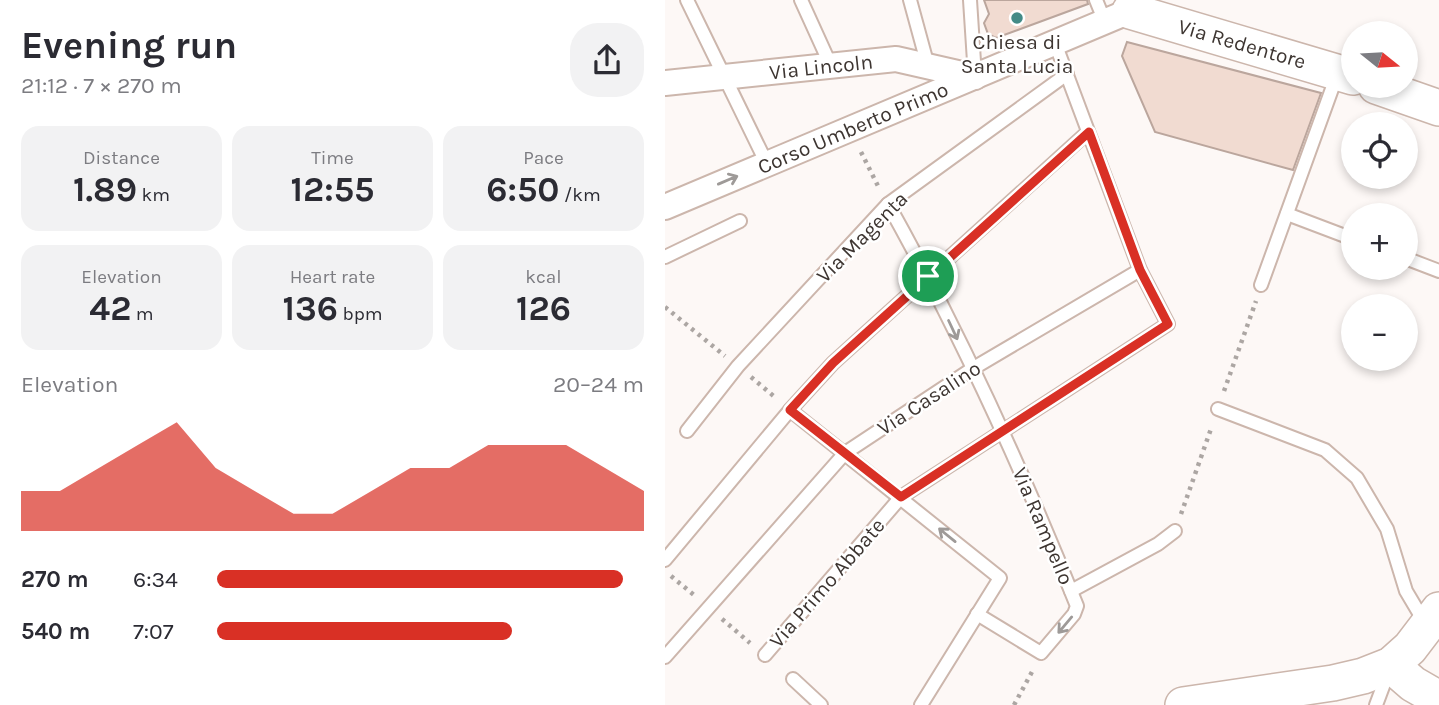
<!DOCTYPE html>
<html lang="en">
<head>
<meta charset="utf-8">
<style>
	body { margin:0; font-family:Karla,sans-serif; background:#f2f2f3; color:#2b2b33; height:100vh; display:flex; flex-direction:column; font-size:26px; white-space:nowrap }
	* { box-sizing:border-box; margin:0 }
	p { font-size:23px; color:#7c7c81 }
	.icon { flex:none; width:38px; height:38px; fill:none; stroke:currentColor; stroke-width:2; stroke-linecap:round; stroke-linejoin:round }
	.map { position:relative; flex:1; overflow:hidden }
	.sheet { display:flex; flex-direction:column; background:#fff; width:665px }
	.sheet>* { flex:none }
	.needle { width:46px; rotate:108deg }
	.buttons { position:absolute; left:676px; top:21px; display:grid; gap:14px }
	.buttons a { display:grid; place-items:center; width:77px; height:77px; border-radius:50%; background:#fff; box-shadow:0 4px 10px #0003; font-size:35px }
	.pin { position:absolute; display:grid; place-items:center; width:60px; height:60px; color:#fff; margin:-30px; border:4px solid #fff; border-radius:50%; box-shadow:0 2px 7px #0007 }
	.round { display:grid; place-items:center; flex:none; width:74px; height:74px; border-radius:28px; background:#f2f2f3 }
	.headline { display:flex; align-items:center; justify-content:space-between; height:119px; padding:0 21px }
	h1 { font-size:38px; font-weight:700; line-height:52px }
	.figures { display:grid; grid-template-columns:repeat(3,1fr); gap:10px; height:119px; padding:7px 21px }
	.figures div { display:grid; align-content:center; border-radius:18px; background:#f2f2f3; text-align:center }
	.figures b { font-size:35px; font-weight:700 }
	.figures small { font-size:19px; font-weight:400 }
	.figures p { font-size:19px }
	.chart { height:196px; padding:14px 21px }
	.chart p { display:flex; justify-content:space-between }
	.chart svg { width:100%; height:126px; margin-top:7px; fill:#d93025; opacity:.7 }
	ul { padding:0 21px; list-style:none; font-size:23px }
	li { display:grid; grid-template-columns:112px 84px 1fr; align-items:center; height:52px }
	li i { height:18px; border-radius:9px; background:#d93025 }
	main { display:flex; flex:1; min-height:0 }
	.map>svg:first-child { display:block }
	.building { fill:#f1dbd1; stroke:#bba69d; stroke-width:2 }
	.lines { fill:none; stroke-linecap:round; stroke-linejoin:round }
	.lane-casing { stroke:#ccb6ac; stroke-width:16 }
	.street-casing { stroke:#ccb6ac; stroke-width:28 }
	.secondary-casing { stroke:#ccb6ac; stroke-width:38 }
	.path { stroke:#aca6a3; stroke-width:4.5; stroke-dasharray:3.5 5; stroke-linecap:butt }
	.lane { stroke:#fff; stroke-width:12 }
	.street { stroke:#fff; stroke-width:24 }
	.secondary { stroke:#fff; stroke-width:35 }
	.oneway { stroke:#9e9a98 }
	.route-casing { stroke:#fff; stroke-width:14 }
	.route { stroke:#d93025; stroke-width:9 }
	.poi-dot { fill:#438b87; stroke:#fff; stroke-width:2.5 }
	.labels { text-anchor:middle; stroke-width:5; stroke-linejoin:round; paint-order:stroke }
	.poi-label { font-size:21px; fill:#3d3531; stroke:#fff }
	.street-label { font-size:21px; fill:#3d3531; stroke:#fff }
</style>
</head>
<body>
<main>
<section class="sheet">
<div class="headline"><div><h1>Evening run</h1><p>21:12 · 7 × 270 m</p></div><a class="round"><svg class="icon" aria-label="share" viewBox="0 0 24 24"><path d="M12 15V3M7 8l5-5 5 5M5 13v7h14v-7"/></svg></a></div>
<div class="figures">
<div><p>Distance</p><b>1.89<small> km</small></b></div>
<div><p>Time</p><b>12:55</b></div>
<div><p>Pace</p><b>6:50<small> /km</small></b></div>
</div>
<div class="figures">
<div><p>Elevation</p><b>42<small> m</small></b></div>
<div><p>Heart rate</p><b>136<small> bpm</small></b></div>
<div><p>kcal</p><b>126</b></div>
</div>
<div class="chart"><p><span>Elevation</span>20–24 m</p>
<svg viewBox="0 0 160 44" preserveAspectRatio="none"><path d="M0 44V30L10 30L20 22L30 14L40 6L50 22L60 30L70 38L80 38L90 30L100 22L110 22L120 14L130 14L140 14L150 22L160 30V44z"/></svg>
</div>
<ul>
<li><b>270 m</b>6:34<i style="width:95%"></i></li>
<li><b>540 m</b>7:07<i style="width:69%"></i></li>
</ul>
</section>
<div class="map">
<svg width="774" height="705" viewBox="0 0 774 705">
	<rect width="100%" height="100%" fill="#fdf8f6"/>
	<g class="building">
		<path d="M 319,0 L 422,0 L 423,4 L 331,38 L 323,34 L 319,23 L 324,14 Z"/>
		<path d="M 462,42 L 656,93 L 628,170 L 490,132 L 457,56 Z"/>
	</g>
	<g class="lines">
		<g class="lane-casing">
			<g id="lane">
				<path d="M 22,0 L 102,164"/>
				<path d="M 136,0 L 166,66"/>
				<path d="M 245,0 L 263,66"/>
				<path d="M 305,0 L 310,77"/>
				<path d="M 431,0 L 440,22"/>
				<path d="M 223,204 C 295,333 357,469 412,606 L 409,614 L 376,653 L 312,614"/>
				<path d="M 622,214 L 688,239"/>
				<path d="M 0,257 L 75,221"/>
				<path d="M 740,258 L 774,271"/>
				<path d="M 596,285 L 672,75"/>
				<path d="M 553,409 L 660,450 L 692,478 L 722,529 L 741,591 L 760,623"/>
				<path d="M 125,410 L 335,578 L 256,705"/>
				<path d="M 22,431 L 73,366 L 223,204 L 402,74"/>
				<path d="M 0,560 L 125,410 L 168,363 L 423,132"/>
				<path d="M 406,591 L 493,544 L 510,531"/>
				<path d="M 100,655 L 236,497 L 503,324 L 475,270 L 390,43"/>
				<path d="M 0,657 L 180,453 L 307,369 L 475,270"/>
				<path d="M 128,679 L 156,705"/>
				<path d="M 711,705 L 723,673"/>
			</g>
		</g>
		<g class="street-casing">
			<g id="street">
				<path d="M 0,83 L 231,59 L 310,77"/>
				<path d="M 0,207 L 465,11"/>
			</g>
		</g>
		<g class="secondary-casing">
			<g id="secondary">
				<path d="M 465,11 L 688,77"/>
				<path d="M 711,86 L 774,108"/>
				<path d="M 726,665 L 748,684 L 774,699"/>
				<path d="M 518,705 L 668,683 L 698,676 L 726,665 L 745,648 L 774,610"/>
			</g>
		</g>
		<g class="path">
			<path d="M 196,152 L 214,188"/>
			<path d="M 0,307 L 60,356"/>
			<path d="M 86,377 L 111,398"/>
			<path d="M 559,391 L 591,301"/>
			<path d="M 516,514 L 547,426"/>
			<path d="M 6,576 L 29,595"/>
			<path d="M 57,619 L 85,643"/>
			<path d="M 349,705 L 368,670"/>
		</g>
		<use href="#lane" class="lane"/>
		<use href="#street" class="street"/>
		<use href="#secondary" class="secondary"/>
	</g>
	<defs><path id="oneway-shaft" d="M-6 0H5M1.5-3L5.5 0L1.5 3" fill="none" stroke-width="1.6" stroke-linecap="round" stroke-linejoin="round" transform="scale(1.75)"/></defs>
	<g class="oneway">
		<use href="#oneway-shaft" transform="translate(63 180) rotate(-23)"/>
		<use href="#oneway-shaft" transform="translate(288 330) rotate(65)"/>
		<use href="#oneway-shaft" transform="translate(282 535) rotate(-141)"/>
		<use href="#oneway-shaft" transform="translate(400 625) rotate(130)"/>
	</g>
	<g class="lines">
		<g class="route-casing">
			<path id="route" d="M 424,132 L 475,270 L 503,324 L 236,497 L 125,410 L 168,363 Z"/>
		</g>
		<use href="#route" class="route"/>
	</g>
	<circle class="poi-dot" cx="352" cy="18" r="7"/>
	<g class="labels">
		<g class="poi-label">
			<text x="352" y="49">Chiesa di<tspan x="352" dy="24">Santa Lucia</tspan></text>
		</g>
		<g class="street-label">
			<text transform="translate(577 44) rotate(16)" y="7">Via Redentore</text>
			<text transform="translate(156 67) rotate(-6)" y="7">Via Lincoln</text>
			<text transform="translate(188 128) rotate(-23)" y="7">Corso Umberto Primo</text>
			<text transform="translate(197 237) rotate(-45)" y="7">Via Magenta</text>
			<text transform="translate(264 398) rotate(-33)" y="7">Via Casalino</text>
			<text transform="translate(378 526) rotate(67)" y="7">Via Rampello</text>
			<text transform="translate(162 583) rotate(-49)" y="7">Via Primo Abbate</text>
		</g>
	</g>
</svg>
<div class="buttons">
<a><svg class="needle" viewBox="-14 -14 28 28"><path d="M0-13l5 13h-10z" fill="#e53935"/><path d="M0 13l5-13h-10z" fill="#7c7c81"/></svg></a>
<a><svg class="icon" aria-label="locate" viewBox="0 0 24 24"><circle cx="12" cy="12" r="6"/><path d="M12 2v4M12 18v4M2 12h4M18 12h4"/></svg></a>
<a>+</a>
<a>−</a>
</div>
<div class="pin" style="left:263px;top:276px;background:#1e9e55"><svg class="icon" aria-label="arrive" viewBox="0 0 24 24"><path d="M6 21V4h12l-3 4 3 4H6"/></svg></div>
</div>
</main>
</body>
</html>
